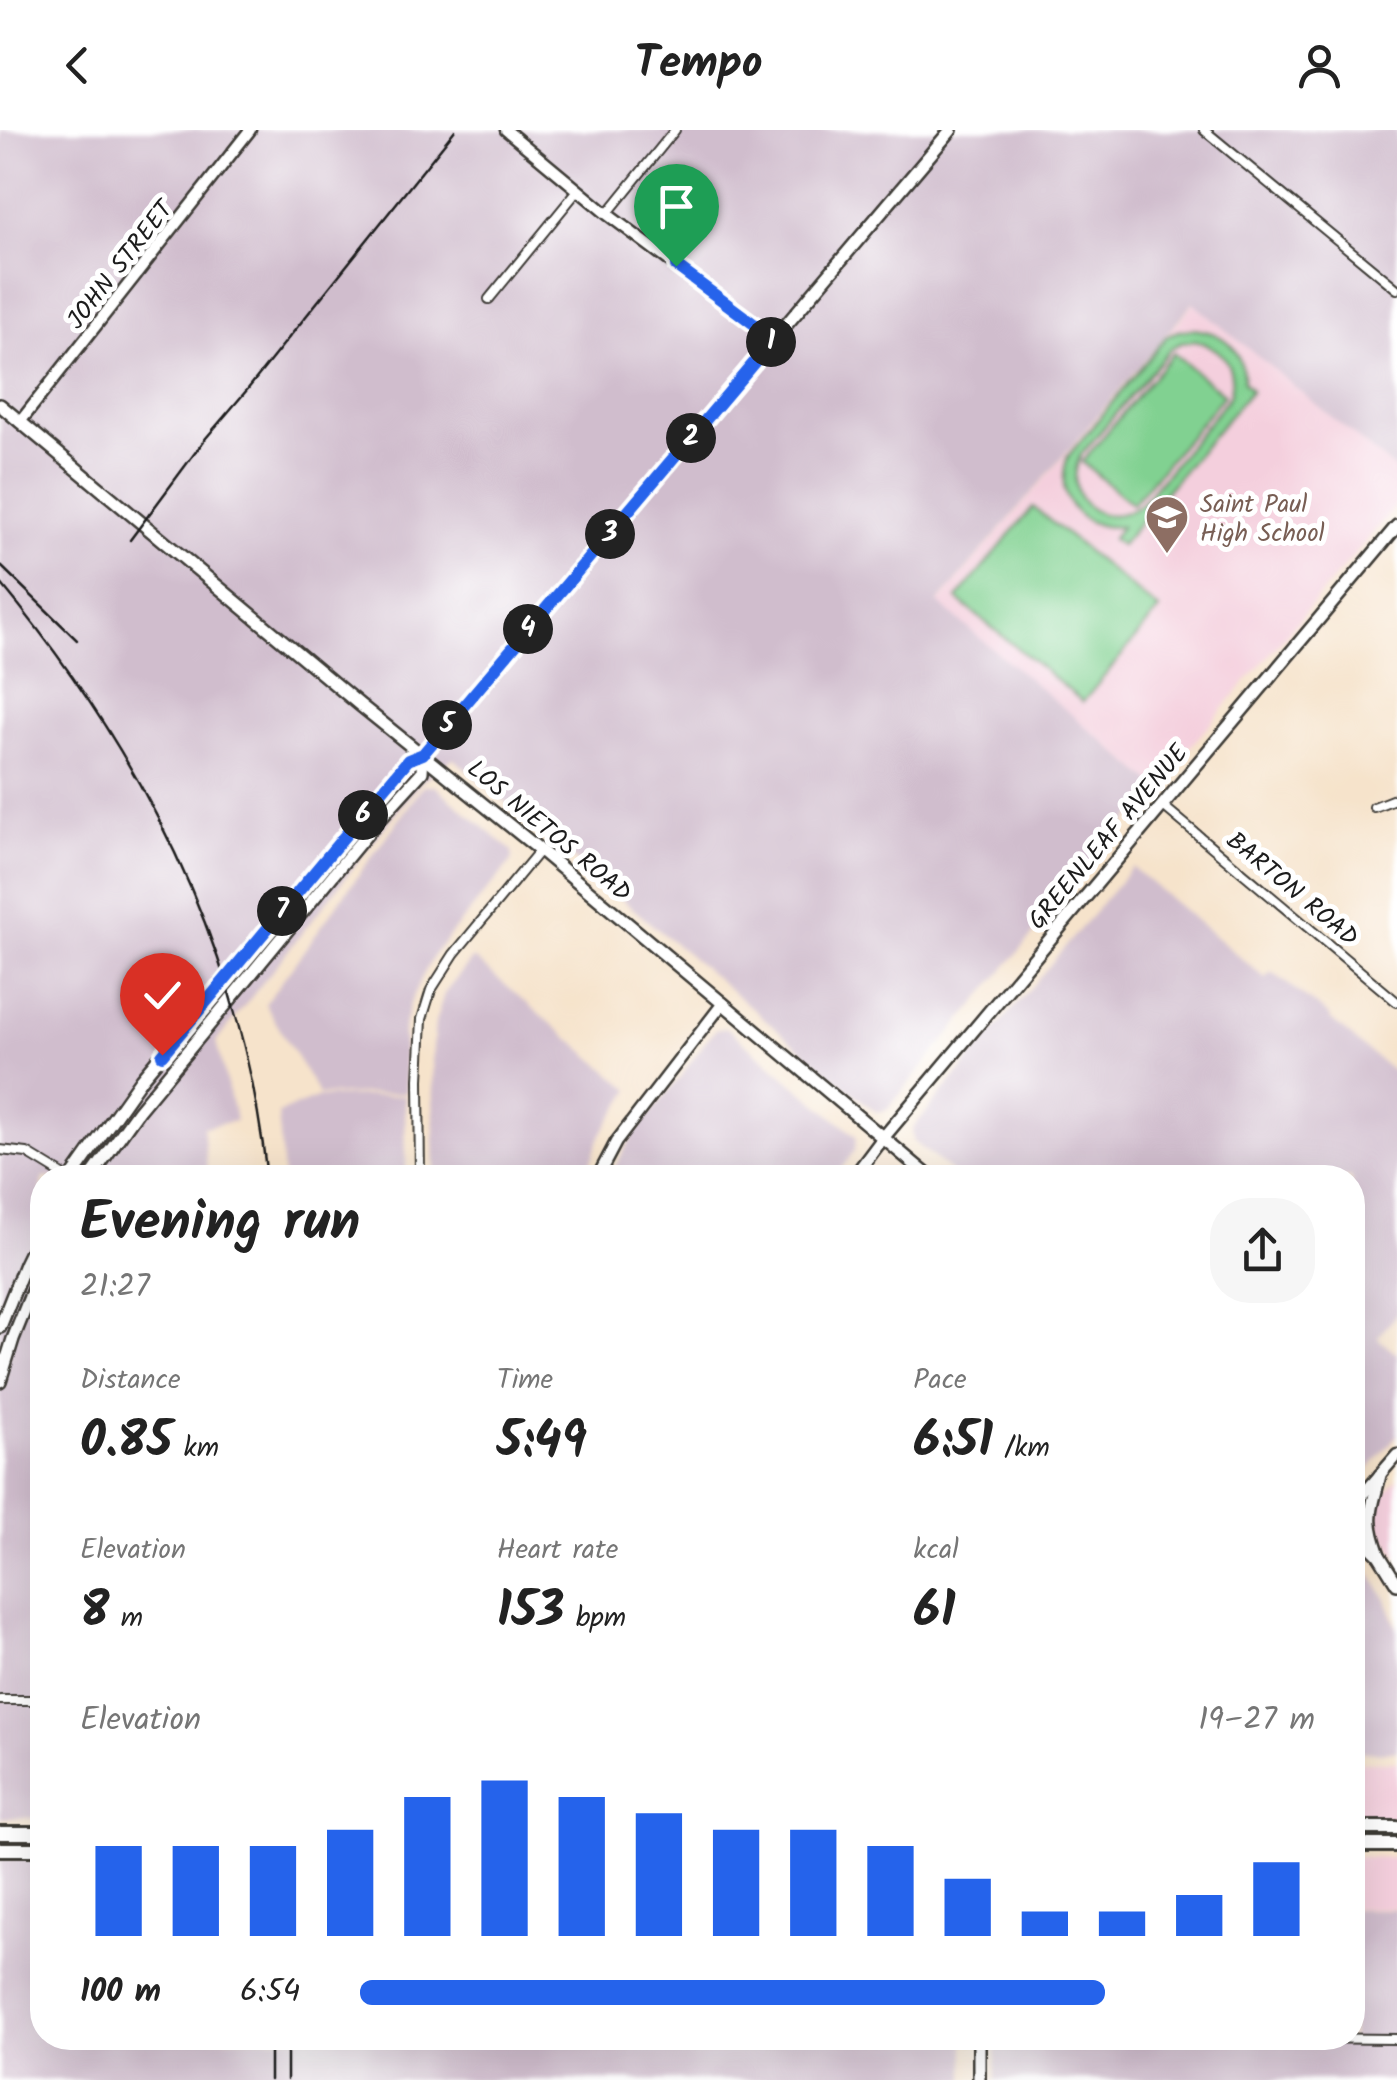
<!DOCTYPE html>
<html lang="en">
<head>
<meta charset="utf-8">
<style>
	body { margin:0; font-family:Kalam,sans-serif; background:#f6f6f6; color:#222; height:100vh; display:flex; flex-direction:column; font-size:38px; white-space:nowrap }
	* { box-sizing:border-box; margin:0 }
	p { font-size:32px; color:#767676 }
	.icon { flex:none; width:55px; height:55px; fill:none; stroke:currentColor; stroke-width:2; stroke-linecap:round; stroke-linejoin:round }
	.map { position:relative; flex:1; overflow:hidden }
	.side { position:absolute; left:30px; top:1035px; width:1335px; height:885px; display:flex; flex-direction:column; background:#fff; border-radius:40px; box-shadow:0 10px 40px #0002 }
	.side>* { flex:none }
	.pin { position:absolute; display:grid; place-items:center; width:85px; height:85px; color:#fff; margin:-102px -42px; border-radius:50% 50% 50% 0; rotate:-45deg; box-shadow:0 0 10px #0007 }
	.pin .icon { rotate:45deg }
	.km { position:absolute; width:50px; height:50px; margin:-25px; border-radius:50%; background:#222; color:#fff; font-size:28px; line-height:50px; text-align:center }
	.round { display:grid; place-items:center; flex:none; width:105px; height:105px; border-radius:40px; background:#f6f6f6 }
	.headline { display:flex; align-items:center; justify-content:space-between; height:170px; padding:0 50px }
	h1 { font-size:55px; font-weight:700; line-height:75px }
	.metrics { display:grid; grid-template-columns:repeat(3,1fr); gap:15px; height:170px; padding:10px 50px }
	.metrics div { display:grid; align-content:center }
	.metrics b { font-size:50px; font-weight:700 }
	.metrics small { font-size:28px; font-weight:400 }
	.metrics p { font-size:28px }
	.chart { height:280px; padding:20px 50px }
	.chart p { display:flex; justify-content:space-between }
	.chart svg { width:100%; height:180px; margin-top:10px; stroke:#2563eb; stroke-width:6 }
	ul { padding:0 50px; list-style:none; font-size:32px }
	li { display:grid; grid-template-columns:160px 120px 1fr; align-items:center; height:75px }
	li i { height:25px; border-radius:12px; background:#2563eb }
	header { display:flex; justify-content:space-between; align-items:center; height:130px; padding:0 50px; background:#fff; font-size:45px; font-weight:700 }
	.map>svg:first-child { display:block }
	.built { fill:#f4cfdd }
	.industrial { fill:#d0bdcd }
	.green { fill:#81d191; stroke:#4e7656; stroke-width:2.5; fill-rule:evenodd }
	.lines { fill:none; stroke-linecap:round; stroke-linejoin:round }
	.minor-casing { stroke:#3d3a36; stroke-width:12 }
	.tertiary-casing { stroke:#3d3a36; stroke-width:15 }
	.secondary-casing { stroke:#3d3a36; stroke-width:16 }
	.primary-casing { stroke:#3d3a36; stroke-width:18 }
	.minor { stroke:#fff; stroke-width:8 }
	.tertiary { stroke:#fff; stroke-width:10 }
	.secondary { stroke:#fff; stroke-width:11 }
	.primary { stroke:#fff; stroke-width:12 }
	.rail { stroke:#1c1c1c; stroke-width:2.5 }
	.route-casing { stroke:#fff; stroke-width:20 }
	.route { stroke:#2563eb; stroke-width:12 }
	.labels { text-anchor:middle; stroke-width:10; stroke-linejoin:round; paint-order:stroke }
	.street-label { font-size:25px; fill:#1c1c1c; stroke:#fff }
	.education-label { font-size:25px; fill:#785e54; stroke:#fff; text-anchor:start }
</style>
</head>
<body>
<header><svg class="icon" aria-label="back" viewBox="0 0 24 24"><path d="M15 5l-7 7 7 7"/></svg>Tempo<svg class="icon" aria-label="person" viewBox="0 0 24 24"><circle cx="12" cy="8" r="4"/><path d="M4 21q1-7 8-7t8 7"/></svg></header>
<div class="map">
<svg width="1397" height="1950" viewBox="0 0 1397 1950">
	<rect width="100%" height="100%" fill="#fff"/>
	<filter id="ink" filterUnits="userSpaceOnUse"><feTurbulence type="fractalNoise" baseFrequency=".01" numOctaves="2"/><feDisplacementMap in="SourceGraphic" scale="20" xChannelSelector="R" yChannelSelector="G"/><feConvolveMatrix kernelMatrix="1 2 1 2 8 2 1 2 1" color-interpolation-filters="sRGB"/></filter>
	<filter id="wash" filterUnits="userSpaceOnUse"><feTurbulence type="fractalNoise" baseFrequency=".0048" numOctaves="4" result="noise"/><feDisplacementMap in="SourceGraphic" scale="40" xChannelSelector="R" yChannelSelector="G"/><feGaussianBlur stdDeviation="2.25" result="paint"/><feColorMatrix in="noise" values="0 0 0 0 0 0 0 0 0 0 0 0 0 0 0 0 0 1.4 0 .05"/><feComposite in="paint" operator="in"/></filter>
	<g filter="url(#wash)">
		<rect width="100%" height="100%" fill="#f6e3cb"/>
		<g class="built">
			<path d="M 1194,173 L 1397,341 L 1397,375 L 1157,656 L 938,474 Z"/>
			<path d="M 1397,1349 L 1397,1427 L 1377,1395 L 1376,1381 L 1380,1369 Z"/>
			<path d="M 1356,1632 L 1397,1632 L 1397,1689 L 1357,1689 Z"/>
			<path d="M 1352,1727 L 1397,1727 L 1397,1778 L 1353,1778 Z"/>
		</g>
		<g class="industrial">
			<path d="M 0,0 L 1397,0 L 1397,341 L 1193,173 L 938,473 L 1157,656 L 887,980 L 876,982 L 453,628 L 420,653 L 216,912 L 236,991 L 203,997 L 208,1047 L 42,1048 L 42,1688 L 0,1688 Z"/>
			<path d="M 434,655 L 512,721 L 513,730 L 435,823 L 420,851 L 409,876 L 403,900 L 406,963 L 319,965 L 265,874 L 423,656 Z"/>
			<path d="M 1132,737 L 1265,848 L 1272,842 L 1331,887 L 1330,889 L 1397,945 L 1397,1183 L 1377,1208 L 1397,1224 L 1397,1305 L 1353,1359 L 1352,1048 L 958,1047 L 913,1011 L 912,999 Z"/>
			<path d="M 473,828 L 631,960 L 601,1004 L 585,1047 L 435,1047 L 432,928 L 435,892 L 444,864 Z"/>
			<path d="M 727,898 L 856,1006 L 855,1020 L 835,1047 L 609,1047 L 633,1005 L 681,946 L 705,912 L 716,899 Z"/>
			<path d="M 405,965 L 406,1047 L 283,1047 L 278,983 L 319,967 Z"/>
			<path d="M 1353,1421 L 1367,1437 L 1385,1467 L 1397,1498 L 1397,1621 L 1355,1622 L 1356,1689 L 1352,1689 Z"/>
			<path d="M 22,1728 L 42,1730 L 42,1908 L 965,1908 L 965,1950 L 0,1950 L 0,1729 Z"/>
			<path d="M 1353,1779 L 1397,1779 L 1397,1950 L 996,1950 L 996,1908 L 1352,1908 Z"/>
		</g>
		<g class="green">
			<path d="M 1192,199 C 1226,202 1242,219 1244,253 L 1251,260 L 1121,415 L 1112,409 L 1121,397 C 1077,399 1054,368 1068,326 L 1166,207 L 1178,201 ZM 1194,211 C 1224,217 1237,238 1229,267 L 1141,374 C 1102,403 1060,369 1081,325 L 1170,219 L 1181,213 Z"/>
			<path d="M 1173,223 L 1224,265 L 1132,374 L 1082,332 Z"/>
			<path d="M 1033,377 L 1159,480 L 1083,572 L 957,469 Z"/>
		</g>
	</g>
	<g filter="url(#ink)">
		<g class="lines">
			<g class="minor-casing">
				<g id="minor">
					<path d="M 1204,0 L 1397,159"/>
					<path d="M 607,84 L 675,0"/>
					<path d="M 489,169 L 578,60"/>
					<path d="M 1162,675 L 1397,872"/>
					<path d="M 1374,677 L 1397,668"/>
					<path d="M 0,1020 L 27,1023 L 68,1048"/>
					<path d="M 420,1048 L 419,950 L 422,889 L 431,860 L 454,824 L 540,720"/>
					<path d="M 0,1570 L 42,1570"/>
					<path d="M 736,1908 L 1094,1908"/>
					<path d="M 1289,1908 L 1397,1909"/>
				</g>
			</g>
			<g class="tertiary-casing">
				<g id="tertiary">
					<path d="M 506,0 L 607,84 L 774,209"/>
					<path d="M 20,292 L 250,0"/>
					<path d="M 597,1048 L 616,1012 L 723,873"/>
					<path d="M 1352,1377 L 1397,1325"/>
				</g>
			</g>
			<g class="secondary-casing">
				<g id="secondary">
					<path d="M 0,275 L 360,575 L 540,720 L 931,1048"/>
					<path d="M 71,1048 L 141,949 L 408,630 L 423,624 L 951,0"/>
					<path d="M 90,1048 L 138,981 L 380,688 L 422,642 L 423,624"/>
					<path d="M 853,1048 L 883,1008 L 1397,396"/>
					<path d="M 0,1197 L 25,1134 L 42,1099"/>
					<path d="M 0,1251 L 13,1209 L 42,1137"/>
					<path d="M 1352,1398 L 1379,1425 L 1397,1454"/>
					<path d="M 1379,1425 C 1365,1386 1371,1383 1380,1345"/>
					<path d="M 979,1908 L 979,1950"/>
				</g>
			</g>
			<g class="primary-casing">
				<g id="primary">
					<path d="M 1352,1698 L 1397,1698"/>
					<path d="M 0,1703 L 42,1703"/>
					<path d="M 1352,1715 L 1397,1715"/>
					<path d="M 0,1719 L 42,1719"/>
				</g>
			</g>
			<use href="#minor" class="minor"/>
			<use href="#tertiary" class="tertiary"/>
			<use href="#secondary" class="secondary"/>
			<use href="#primary" class="primary"/>
			<g class="rail">
				<path d="M 130,410 L 206,308 L 247,260 L 455,0"/>
				<path d="M 0,435 L 77,510"/>
				<path d="M 0,452 C 143,624 243,823 267,1048"/>
				<path d="M 270,1908 L 270,1950"/>
				<path d="M 287,1908 L 287,1950"/>
			</g>
		</g>
	</g>
	<g class="lines" filter="url(#ink)">
		<g class="route-casing">
			<path id="route" d="M 162,925 L 408,630 L 423,624 L 774,209 L 676,136"/>
		</g>
		<use href="#route" class="route"/>
	</g>
	<defs>
		<g id="school-pin" transform="scale(2.25)"><path d="M0 17L-7.5 6A9.5 9.5 0 1 1 7.5 6Z" fill="#8d6e63" stroke="#fff"/><path d="M0-5L7-2L0 1L-7-2ZM-4 1L0 2.5L4 1V4Q0 6-4 4Z" fill="#fff"/></g>
	</defs>
	<g fill-rule="evenodd">
		<use href="#school-pin" x="1167" y="387"/>
	</g>
	<g class="labels">
		<g class="street-label">
			<text transform="translate(119 134) rotate(-52)" y="9">JOHN STREET</text>
			<text transform="translate(550 700) rotate(40)" y="9">LOS NIETOS ROAD</text>
			<text transform="translate(1107 706) rotate(-50)" y="9">GREENLEAF AVENUE</text>
			<text transform="translate(1293 758) rotate(40)" y="9">BARTON ROAD</text>
		</g>
		<g class="education-label">
			<text x="1200" y="382">Saint Paul<tspan x="1200" dy="29">High School</tspan></text>
		</g>
	</g>
</svg>
<div class="pin" style="left:676px;top:136px;background:#1e9e55"><svg class="icon" aria-label="arrive" viewBox="0 0 24 24"><path d="M6 21V4h12l-3 4 3 4H6"/></svg></div>
<div class="pin" style="left:162px;top:925px;background:#d93025"><svg class="icon" aria-label="check" viewBox="0 0 24 24"><path d="M5 12l5 5 9-10"/></svg></div>
<b class="km" style="left:771px;top:212px">1</b>
<b class="km" style="left:691px;top:308px">2</b>
<b class="km" style="left:610px;top:404px">3</b>
<b class="km" style="left:528px;top:499px">4</b>
<b class="km" style="left:447px;top:595px">5</b>
<b class="km" style="left:363px;top:685px">6</b>
<b class="km" style="left:282px;top:781px">7</b>
<section class="side">
<div class="headline"><div><h1>Evening run</h1><p>21:27</p></div><a class="round"><svg class="icon" aria-label="share" viewBox="0 0 24 24"><path d="M12 15V3M7 8l5-5 5 5M5 13v7h14v-7"/></svg></a></div>
<div class="metrics">
<div><p>Distance</p><b>0.85<small> km</small></b></div>
<div><p>Time</p><b>5:49</b></div>
<div><p>Pace</p><b>6:51<small> /km</small></b></div>
</div>
<div class="metrics">
<div><p>Elevation</p><b>8<small> m</small></b></div>
<div><p>Heart rate</p><b>153<small> bpm</small></b></div>
<div><p>kcal</p><b>61</b></div>
</div>
<div class="chart"><p><span>Elevation</span>19–27 m</p>
<svg viewBox="0 0 160 44" preserveAspectRatio="none"><path d="M5 44V22M15 44V22M25 44V22M35 44V18M45 44V10M55 44V6M65 44V10M75 44V14M85 44V18M95 44V18M105 44V22M115 44V30M125 44V38M135 44V38M145 44V34M155 44V26"/></svg>
</div>
<ul>
<li><b>100 m</b>6:54<i style="width:78%"></i></li>
</ul>
</section>
</div>
</body>
</html>
